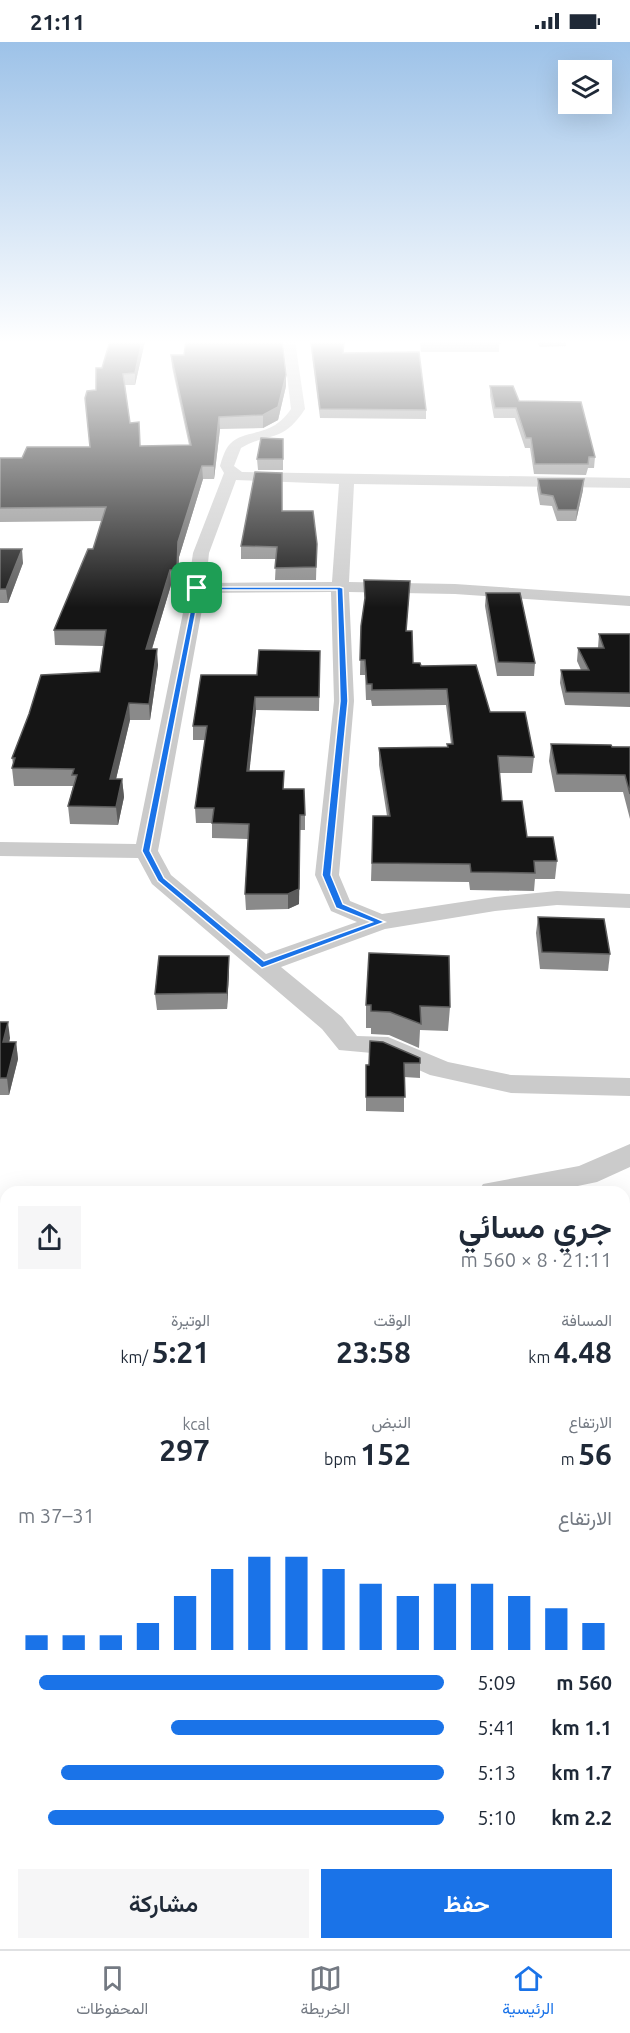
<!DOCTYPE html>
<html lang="ar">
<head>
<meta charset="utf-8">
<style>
	body { margin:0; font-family:Ubuntu,Vazirmatn,sans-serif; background:#f6f6f7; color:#1f2937; direction:rtl; height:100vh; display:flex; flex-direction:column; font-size:22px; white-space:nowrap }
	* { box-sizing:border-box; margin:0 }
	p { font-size:20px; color:#747a83 }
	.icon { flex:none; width:33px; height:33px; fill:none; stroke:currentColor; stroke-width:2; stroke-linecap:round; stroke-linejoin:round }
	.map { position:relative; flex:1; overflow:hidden; direction:ltr }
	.panel { position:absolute; left:0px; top:1144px; width:630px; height:764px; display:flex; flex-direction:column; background:#fff; border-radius:18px 18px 0 0; box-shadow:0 6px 24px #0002; direction:rtl }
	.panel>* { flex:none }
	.buttons { position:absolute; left:558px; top:18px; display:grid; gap:12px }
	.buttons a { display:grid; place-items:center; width:54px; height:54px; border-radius:0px; background:#fff; box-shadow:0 6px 24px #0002; font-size:30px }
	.pin { position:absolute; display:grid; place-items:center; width:51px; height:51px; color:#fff; margin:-26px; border-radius:12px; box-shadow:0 3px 9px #0006 }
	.round { display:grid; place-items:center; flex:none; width:63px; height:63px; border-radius:0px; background:#f6f6f7 }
	.overview { display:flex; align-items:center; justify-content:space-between; height:102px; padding:0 18px }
	h1 { font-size:33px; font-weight:600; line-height:45px }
	.stats { display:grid; grid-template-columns:repeat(3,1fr); gap:9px; height:102px; padding:6px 18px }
	.stats div { display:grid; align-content:center }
	.stats b { font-size:30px; font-weight:600 }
	.stats small { font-size:16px; font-weight:400 }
	.stats p { font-size:16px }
	.chart { height:168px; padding:12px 18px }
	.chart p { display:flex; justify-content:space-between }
	.chart svg { width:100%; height:108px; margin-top:6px; stroke:#1a73e8; stroke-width:6 }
	.action { display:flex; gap:12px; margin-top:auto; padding:12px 18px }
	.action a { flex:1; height:69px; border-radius:0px; background:#1a73e8; color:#fff; font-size:24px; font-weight:600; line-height:69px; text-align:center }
	.action a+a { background:#f6f6f7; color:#1f2937 }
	ul { padding:0 18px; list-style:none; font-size:20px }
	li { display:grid; grid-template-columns:96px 72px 1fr; align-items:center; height:45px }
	li i { height:15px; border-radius:8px; background:#1a73e8 }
	.status { display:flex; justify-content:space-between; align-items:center; height:42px; padding:0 30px; background:#fff; direction:ltr }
	.status svg { height:16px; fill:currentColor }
	.dock { display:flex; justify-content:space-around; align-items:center; height:84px; border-top:2px solid #e0e1e3; background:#fff; font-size:16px; color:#747a83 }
	.dock a { display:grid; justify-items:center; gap:3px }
	.dock .active { color:#1a73e8 }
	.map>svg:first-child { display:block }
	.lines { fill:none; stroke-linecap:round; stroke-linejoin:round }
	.street { fill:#cbcbcb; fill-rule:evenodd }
	.wall { fill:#8a8a8a }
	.shaded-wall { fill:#5b5b5b }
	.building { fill:#151515; stroke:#5b5b5b; stroke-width:1.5 }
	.route { fill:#1a73e8; stroke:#fff; stroke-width:1.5; fill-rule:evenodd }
</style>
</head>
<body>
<div class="status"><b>21:11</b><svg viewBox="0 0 49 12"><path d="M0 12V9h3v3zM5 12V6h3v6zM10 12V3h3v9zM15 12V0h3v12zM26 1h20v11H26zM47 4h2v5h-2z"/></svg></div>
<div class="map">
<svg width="630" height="1907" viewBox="0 0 630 1907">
	<rect width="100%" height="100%" fill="#fff"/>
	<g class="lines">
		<g class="street">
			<path d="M 283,299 L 295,299 L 305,367 C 282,402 271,389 241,406 L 234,424 L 242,430 L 630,436 L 630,446 L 354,442 L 349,540 L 455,542 L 630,554 L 630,564 L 455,552 L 349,550 L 354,659 L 339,833 L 350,859 L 382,872 L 495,855 L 557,849 L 630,852 L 630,866 L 557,863 L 495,869 L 385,887 L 281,925 L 342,975 L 357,994 L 388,995 L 448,1020 L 511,1033 L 630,1036 L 630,1054 L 511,1051 L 430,1033 L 383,1012 L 339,1008 L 322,987 L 152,842 L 138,816 L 0,814 L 0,800 L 136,802 L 188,546 L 193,511 L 224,431 L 220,424 C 222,417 225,407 230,402 C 245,386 271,397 291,367 ZM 236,438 L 339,442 L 332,540 L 206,541 L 209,511 ZM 331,550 L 334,659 L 315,833 L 331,869 L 357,880 L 266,912 L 171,833 L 158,809 L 205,551 Z"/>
			<path d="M 630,1102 L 630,1125 L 597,1140 L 549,1150 L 478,1150 L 483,1142 L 579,1124 Z"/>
			<rect x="0" y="1201" width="6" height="24"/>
		</g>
	</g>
	<g class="wall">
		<path d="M 145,299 L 135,343 L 125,343 L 130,381 L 140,404 L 189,403 L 172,325 L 171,313 L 286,344 L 278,378 L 263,386 L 220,387 L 214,437 L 203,437 L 179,515 L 178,543 L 171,543 L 152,607 L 158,623 L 150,678 L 130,678 L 116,737 L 122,737 L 124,755 L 118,783 L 70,782 L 68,764 L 73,744 L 14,744 L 12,726 L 13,722 L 12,716 L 100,630 L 103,604 L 55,603 L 54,588 L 93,507 L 102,479 L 0,480 L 0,416 L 22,416 L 90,405 L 96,348 Z"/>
		<path d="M 310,299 L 344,299 L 344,311 L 426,368 L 426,377 L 320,376 Z"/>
		<path d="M 420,299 L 499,299 L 499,310 L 421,310 Z"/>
		<path d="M 536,299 L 566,299 L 566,304 L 540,305 Z"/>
		<path d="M 490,344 L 519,359 L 595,415 L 594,426 L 588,426 L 586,433 L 534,432 L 530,406 L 525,406 L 515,376 L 494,376 L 490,354 Z"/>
		<path d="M 283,397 L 283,428 L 258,428 L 257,417 Z"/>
		<path d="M 538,437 L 583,448 L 576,479 L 557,479 L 552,464 L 540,463 L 537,447 Z"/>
		<path d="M 283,469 L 317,502 L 316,538 L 275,538 L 276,517 L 241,517 L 241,504 Z"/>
		<path d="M 0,507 L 23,521 L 8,561 L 0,561 Z"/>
		<path d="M 364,538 L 409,553 L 406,589 L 413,621 L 421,624 L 490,670 L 534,715 L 532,731 L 499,731 L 502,759 L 527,795 L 557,819 L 555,837 L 535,837 L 534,849 L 470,848 L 469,840 L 371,839 L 373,774 L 387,774 L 379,723 L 379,706 L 447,705 L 451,702 L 446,663 L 372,664 L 371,658 L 366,658 L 365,633 L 360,633 L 361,584 L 365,562 Z"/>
		<path d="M 486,551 L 535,621 L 534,634 L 497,634 L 485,564 Z"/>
		<path d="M 599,592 L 630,592 L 630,665 L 565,663 L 560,641 L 561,628 L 581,628 L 577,619 L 578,606 L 598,606 Z"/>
		<path d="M 320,609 L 319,669 L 256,668 L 249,729 L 284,747 L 305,773 L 305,788 L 300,788 L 299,862 L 288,867 L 246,868 L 245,852 L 248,797 L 212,796 L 212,781 L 196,781 L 195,766 L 205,698 L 193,698 L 193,684 L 257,633 Z"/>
		<path d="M 551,702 L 630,705 L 630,777 L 623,750 L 555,750 L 549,719 Z"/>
		<path d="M 538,875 L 610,912 L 608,929 L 540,927 L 536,891 Z"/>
		<path d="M 229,914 L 229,930 L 227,967 L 157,968 L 155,952 Z"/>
		<path d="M 366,963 L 450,965 L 448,989 L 420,988 L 419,1006 L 389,993 L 371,992 L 371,986 L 366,986 Z"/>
		<path d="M 0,980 L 10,996 L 9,1000 L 16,1000 L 18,1017 L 9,1053 L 0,1053 Z"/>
		<path d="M 420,1016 L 420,1036 L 404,1035 L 404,1070 L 366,1069 L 366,1023 Z"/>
		<rect x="624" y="1585" width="6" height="128"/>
		<rect x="624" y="1766" width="6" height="132"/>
		<path d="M 97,1902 L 223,1902 L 223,1907 L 96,1907 Z"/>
	</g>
	<g class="shaded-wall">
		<path d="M 142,299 L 145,299 L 135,343 L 135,331 Z"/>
		<path d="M 286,333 L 286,344 L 278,378 L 263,386 L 263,373 Z"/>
		<path d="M 219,375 L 220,387 L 214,437 L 214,424 Z"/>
		<path d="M 202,424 L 203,437 L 179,515 L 178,543 L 177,528 L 178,500 Z"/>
		<path d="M 584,437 L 583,448 L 576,479 L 577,468 Z"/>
		<path d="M 22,507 L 23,521 L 8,561 L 6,547 Z"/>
		<path d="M 170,528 L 171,543 L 147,623 L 146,607 Z"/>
		<path d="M 157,607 L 158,623 L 150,678 L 149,662 Z"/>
		<path d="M 255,655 L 256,668 L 248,743 L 247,729 Z"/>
		<path d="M 129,661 L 130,678 L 112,754 L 110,737 Z"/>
		<path d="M 122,737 L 124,755 L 118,783 L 116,765 Z"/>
		<path d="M 300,773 L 299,862 L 288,867 L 288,852 Z"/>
		<path d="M 229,914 L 229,930 L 227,967 L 227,951 Z"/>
		<path d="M 8,980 L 10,996 L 5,1017 L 3,1000 Z"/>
		<path d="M 16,1000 L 18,1017 L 9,1053 L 7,1036 Z"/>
		<path d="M 6,1341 L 6,1387 L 0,1417 L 0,1369 Z"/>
	</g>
	<g class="building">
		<path d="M 110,299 L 142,299 L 135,331 L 123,332 L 130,381 L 139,380 L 140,404 L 191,403 L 171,313 L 184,313 L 186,299 L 282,299 L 286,333 L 278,365 L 263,373 L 219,375 L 214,424 L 202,424 L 178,500 L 177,528 L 170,528 L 146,607 L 157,607 L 149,662 L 129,661 L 110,737 L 122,737 L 116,765 L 68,764 L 77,733 L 72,733 L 74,727 L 12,726 L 15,716 L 12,716 L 29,672 L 41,633 L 100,630 L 106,588 L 54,588 L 88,507 L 93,507 L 106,465 L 0,466 L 0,416 L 22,416 L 27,405 L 90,405 L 85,356 L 87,349 L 96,348 L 96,326 L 102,326 Z"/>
		<path d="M 311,299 L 344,299 L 343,311 L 419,310 L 426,368 L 320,367 Z"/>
		<path d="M 422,299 L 499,299 L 500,301 L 422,301 Z"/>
		<path d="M 490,344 L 513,344 L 519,359 L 581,360 L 595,415 L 589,415 L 588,422 L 535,422 L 531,396 L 526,396 L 516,366 L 495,366 Z"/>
		<path d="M 261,396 L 283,397 L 283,417 L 257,417 Z"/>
		<path d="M 255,430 L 282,431 L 282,469 L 313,469 L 317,502 L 316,525 L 275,526 L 277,505 L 241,504 Z"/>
		<path d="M 538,437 L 584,437 L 577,468 L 558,468 L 553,454 L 541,452 Z"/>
		<path d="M 0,507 L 22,507 L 6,547 L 0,547 Z"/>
		<path d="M 364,538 L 410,539 L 406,589 L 412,589 L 413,621 L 420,621 L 421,624 L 476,623 L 490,670 L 525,670 L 534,715 L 498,714 L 502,759 L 522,759 L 527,795 L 553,795 L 557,819 L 534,819 L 535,831 L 471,830 L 470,822 L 372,821 L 373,774 L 390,774 L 379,706 L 448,705 L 447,702 L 453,702 L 447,647 L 372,648 L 372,642 L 367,642 L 365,618 L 360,618 L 361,584 L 365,556 Z"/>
		<path d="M 486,551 L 520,551 L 535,621 L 498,620 Z"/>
		<path d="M 599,592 L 630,592 L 630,651 L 566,650 L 561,628 L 589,628 L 578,606 L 604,606 Z"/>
		<path d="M 259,608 L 320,609 L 319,655 L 255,655 L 247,729 L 284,729 L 283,747 L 304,747 L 305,773 L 300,773 L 299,847 L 288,852 L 245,852 L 249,782 L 212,781 L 214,766 L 195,766 L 207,684 L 193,684 L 201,633 L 257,633 Z"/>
		<path d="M 551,702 L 611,703 L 612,705 L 630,705 L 630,752 L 625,733 L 557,732 Z"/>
		<path d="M 538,875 L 604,877 L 610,912 L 542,910 Z"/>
		<path d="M 369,911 L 449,914 L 450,965 L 420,964 L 421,982 L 390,970 L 371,969 L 371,963 L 366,963 Z"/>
		<path d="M 159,914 L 229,914 L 227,951 L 155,952 Z"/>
		<path d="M 0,980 L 8,980 L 3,1000 L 16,1000 L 7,1036 L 0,1036 Z"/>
		<path d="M 370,999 L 383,1000 L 420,1016 L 420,1021 L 404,1021 L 405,1055 L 366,1055 L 366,1023 L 369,1023 Z"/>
		<path d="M 0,1340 L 6,1340 L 0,1369 Z"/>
		<rect x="624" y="1585" width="6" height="111"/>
		<rect x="624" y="1766" width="6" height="108"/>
		<path d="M 97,1902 L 202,1902 L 202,1907 L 96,1907 Z"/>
	</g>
	<linearGradient id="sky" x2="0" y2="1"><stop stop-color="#9dc2e8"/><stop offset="0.53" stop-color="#fff"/><stop offset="1" stop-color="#fff" stop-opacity="0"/></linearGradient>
	<rect width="630" height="566" fill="url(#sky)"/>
	<path class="route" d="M 195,545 L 340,545 L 343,546 L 348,659 L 331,833 L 343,862 L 385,880 L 262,926 L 158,839 L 142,809 ZM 200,548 L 337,548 L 340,659 L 322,833 L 336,866 L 372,880 L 264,919 L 164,836 L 150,809 Z"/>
</svg>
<div class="buttons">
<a><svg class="icon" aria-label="layers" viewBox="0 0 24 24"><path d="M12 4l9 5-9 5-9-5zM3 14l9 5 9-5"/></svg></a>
</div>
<div class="pin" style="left:197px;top:546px;background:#1e9e55"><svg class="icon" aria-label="arrive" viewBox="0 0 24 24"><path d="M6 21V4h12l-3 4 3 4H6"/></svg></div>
<section class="panel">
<div class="overview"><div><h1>جري مسائي</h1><p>21:11 · 8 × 560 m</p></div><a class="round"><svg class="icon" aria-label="share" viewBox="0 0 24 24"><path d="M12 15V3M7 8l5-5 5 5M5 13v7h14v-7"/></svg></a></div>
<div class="stats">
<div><p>المسافة</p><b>4.48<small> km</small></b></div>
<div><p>الوقت</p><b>23:58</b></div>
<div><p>الوتيرة</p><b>5:21<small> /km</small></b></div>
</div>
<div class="stats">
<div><p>الارتفاع</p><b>56<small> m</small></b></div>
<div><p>النبض</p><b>152<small> bpm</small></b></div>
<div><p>kcal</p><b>297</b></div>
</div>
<div class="chart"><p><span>الارتفاع</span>31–37 m</p>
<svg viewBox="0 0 160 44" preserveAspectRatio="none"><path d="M5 44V38M15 44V38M25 44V38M35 44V33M45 44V22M55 44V11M65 44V6M75 44V6M85 44V11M95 44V17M105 44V22M115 44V17M125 44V17M135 44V22M145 44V27M155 44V33"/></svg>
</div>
<ul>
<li><b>560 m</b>5:09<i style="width:95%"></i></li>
<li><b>1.1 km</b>5:41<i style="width:64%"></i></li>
<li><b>1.7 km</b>5:13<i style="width:90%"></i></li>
<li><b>2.2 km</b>5:10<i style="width:93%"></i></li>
</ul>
<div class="action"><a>حفظ</a><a>مشاركة</a></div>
</section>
</div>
<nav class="dock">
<a class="active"><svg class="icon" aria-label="home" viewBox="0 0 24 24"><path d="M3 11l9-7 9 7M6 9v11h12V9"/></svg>الرئيسية</a>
<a><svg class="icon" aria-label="map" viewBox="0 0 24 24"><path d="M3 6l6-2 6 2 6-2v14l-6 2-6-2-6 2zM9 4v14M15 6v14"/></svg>الخريطة</a>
<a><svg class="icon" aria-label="saved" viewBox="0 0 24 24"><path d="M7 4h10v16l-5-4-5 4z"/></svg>المحفوظات</a>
</nav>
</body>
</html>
